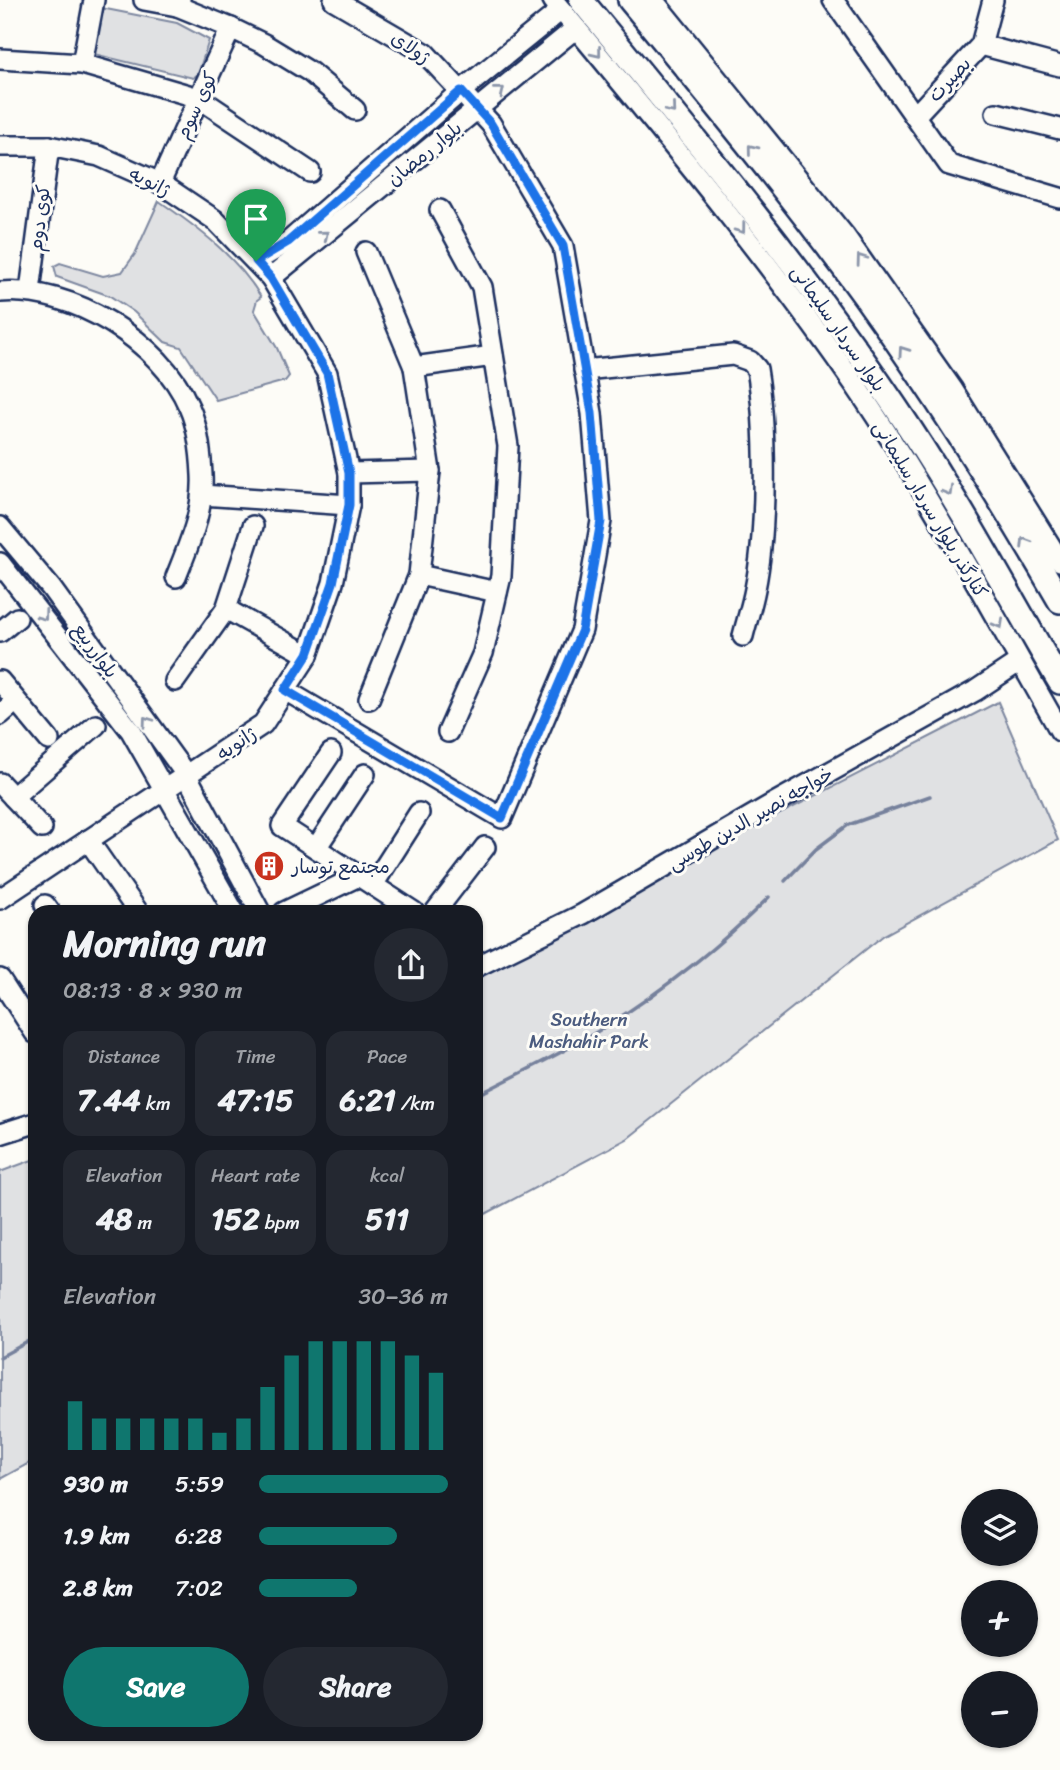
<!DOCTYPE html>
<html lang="en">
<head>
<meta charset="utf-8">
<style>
	body { margin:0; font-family:Sriracha,"Playpen Sans Arabic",sans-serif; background:#242831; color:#f1f3f6; height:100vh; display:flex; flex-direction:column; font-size:26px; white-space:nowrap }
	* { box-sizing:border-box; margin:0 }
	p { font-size:23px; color:#9ea1a6 }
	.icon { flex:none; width:38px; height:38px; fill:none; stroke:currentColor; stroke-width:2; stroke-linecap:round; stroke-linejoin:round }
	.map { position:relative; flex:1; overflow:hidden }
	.panel { position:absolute; left:28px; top:905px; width:455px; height:836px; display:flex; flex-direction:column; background:#171b24; border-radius:21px; box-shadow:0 2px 5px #0004 }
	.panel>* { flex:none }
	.fabs { position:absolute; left:961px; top:1489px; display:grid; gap:14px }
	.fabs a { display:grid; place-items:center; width:77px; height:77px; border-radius:50%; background:#171b24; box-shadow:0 2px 5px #0004; font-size:35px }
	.pin { position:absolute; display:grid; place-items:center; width:60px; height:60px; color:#fff; margin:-72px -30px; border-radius:50% 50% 50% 0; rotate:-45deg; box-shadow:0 0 7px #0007 }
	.pin .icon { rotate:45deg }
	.round { display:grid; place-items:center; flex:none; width:74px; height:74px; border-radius:37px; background:#242831 }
	.overview { display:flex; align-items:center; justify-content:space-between; height:119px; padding:0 35px }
	h1 { font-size:38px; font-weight:700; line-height:52px }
	.metrics { display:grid; grid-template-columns:repeat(3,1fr); gap:10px; height:119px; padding:7px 35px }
	.metrics div { display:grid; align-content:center; border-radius:18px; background:#242831; text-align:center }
	.metrics b { font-size:30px; font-weight:700 }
	.metrics small { font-size:19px; font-weight:400 }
	.metrics p { font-size:19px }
	.chart { height:196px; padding:14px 35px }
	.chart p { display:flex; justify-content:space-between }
	.chart svg { width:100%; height:126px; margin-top:7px; stroke:#0f766e; stroke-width:6 }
	.cta { display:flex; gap:14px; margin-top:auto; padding:14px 35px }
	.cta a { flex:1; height:80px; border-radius:42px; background:#0f766e; color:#fff; font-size:28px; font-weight:700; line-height:80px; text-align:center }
	.cta a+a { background:#242831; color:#f1f3f6 }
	ul { padding:0 35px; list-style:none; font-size:23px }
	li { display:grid; grid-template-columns:112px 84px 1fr; align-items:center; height:52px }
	li i { height:18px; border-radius:9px; background:#0f766e }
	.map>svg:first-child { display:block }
	.green { fill:#e0e1e3; stroke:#7e88a0; stroke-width:2 }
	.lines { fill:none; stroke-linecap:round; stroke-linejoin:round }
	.stream { stroke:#76819c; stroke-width:3.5 }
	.minor-casing { stroke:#1b2f5e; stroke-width:24 }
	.major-casing { stroke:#1b2f5e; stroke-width:28 }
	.minor { stroke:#fdfcf7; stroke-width:19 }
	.major { stroke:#fdfcf7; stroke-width:23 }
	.oneway { stroke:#8c96aa }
	.route-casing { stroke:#fff; stroke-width:14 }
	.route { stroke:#1a73e8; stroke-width:9 }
	.labels { text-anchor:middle; stroke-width:6; stroke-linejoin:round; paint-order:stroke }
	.street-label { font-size:19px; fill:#1b2f5e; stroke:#fdfcf7 }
	.poi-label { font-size:19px; fill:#1b2f5e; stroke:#fdfcf7; text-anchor:start }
	.park-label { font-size:19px; fill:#4c5c7f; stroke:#fdfcf7 }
</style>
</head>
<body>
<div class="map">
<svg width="1060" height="1770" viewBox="0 0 1060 1770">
	<rect width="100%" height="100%" fill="#fdfcf7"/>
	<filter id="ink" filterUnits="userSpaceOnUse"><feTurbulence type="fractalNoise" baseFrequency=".0143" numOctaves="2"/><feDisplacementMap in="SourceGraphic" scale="14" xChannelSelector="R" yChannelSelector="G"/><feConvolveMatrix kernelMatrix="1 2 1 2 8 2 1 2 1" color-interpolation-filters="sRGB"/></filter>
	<g filter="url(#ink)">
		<g class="green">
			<path d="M 101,8 L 177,23 L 209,40 L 198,74 L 193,78 L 94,54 Z"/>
			<path d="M 159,201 C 197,227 237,257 261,297 L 257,300 L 254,310 L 277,348 L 289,376 L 285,381 L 216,400 L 181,347 L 165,342 L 134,312 L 110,296 L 57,277 L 54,266 L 60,263 L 103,276 L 122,272 L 135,254 Z"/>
			<path d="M 998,702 L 1058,840 L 884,935 L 627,1139 L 476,1219 L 476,962 L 681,865 Z"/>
			<path d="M 35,1159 L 35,1460 L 0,1479 L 0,1172 Z"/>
		</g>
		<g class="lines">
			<g class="stream">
				<path d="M 785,881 L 816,849 L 848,825 L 930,796"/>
				<path d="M 476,1096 C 516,1075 557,1056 595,1033 C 657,995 718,948 769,897"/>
				<path d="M 0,1357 L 35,1338"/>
			</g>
			<g class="minor-casing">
				<g id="minor">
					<path d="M 144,0 L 177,6"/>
					<path d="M 180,0 L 177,6 L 231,28 L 264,44 L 310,72 L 355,110"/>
					<path d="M 553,0 C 658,127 764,253 857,388 C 932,498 994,616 1060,731"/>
					<path d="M 653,0 L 844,235 L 953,390 L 1060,561"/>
					<path d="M 833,0 L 949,165 L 1060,198"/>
					<path d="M 981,45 L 1060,66"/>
					<path d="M 0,59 L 82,64 L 199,98 L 310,172"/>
					<path d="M 82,64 L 94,0"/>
					<path d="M 996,113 L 1060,129"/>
					<path d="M 915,116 L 981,45 L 993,0"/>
					<path d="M 0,146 L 49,146 L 99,156 L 160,183 L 215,220 L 271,278 L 327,373 L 349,473 L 349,505 L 333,583 L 308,655 L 263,724 L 0,899"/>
					<path d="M 160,183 L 231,28"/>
					<path d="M 440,210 L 482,287 L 508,446 L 501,576 L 483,653 L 448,732"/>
					<path d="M 366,252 L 414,367 L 430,471 L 419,575 L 369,699"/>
					<path d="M 256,261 L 288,242 L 461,91 L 561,10"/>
					<path d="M 271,278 L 576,28"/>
					<path d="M 30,291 L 49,146"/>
					<path d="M 0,292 C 71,286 161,341 189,407 C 198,427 201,453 202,475 C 204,511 189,544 176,577"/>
					<path d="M 414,367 L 493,356"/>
					<path d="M 584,370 L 733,355 L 750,361 L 757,369 C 767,429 767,529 755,589 C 752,605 747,620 743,636"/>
					<path d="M 349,473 L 430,471"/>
					<path d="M 202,495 L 349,505"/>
					<path d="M 0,527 L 51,588 L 187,776 L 260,912"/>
					<path d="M 0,563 L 131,731 L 234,912"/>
					<path d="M 419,575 L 497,592"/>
					<path d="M 226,609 L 308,655"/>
					<path d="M 0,632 L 17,618"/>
					<path d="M 0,681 L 49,740"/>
					<path d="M 175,681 L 226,609 L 253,526"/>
					<path d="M 285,690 L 502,818 L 582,630 L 601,521 L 592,413 L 563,246 L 491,124 L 425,53 L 334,0"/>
					<path d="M 0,715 L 16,701"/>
					<path d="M 331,753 L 282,826 L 414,912"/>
					<path d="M 0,783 L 42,828"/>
					<path d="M 13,797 L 96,725"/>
					<path d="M 88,840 L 138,912"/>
					<path d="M 316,848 L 365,774"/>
					<path d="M 373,885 L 419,813"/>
					<path d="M 45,905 L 50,912"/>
					<path d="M 284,912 L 359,876"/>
					<path d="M 435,912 L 485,847"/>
					<path d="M 476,967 L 583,914 L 769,806 L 975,691 L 1020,661"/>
					<path d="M 0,979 L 35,1033"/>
					<path d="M 0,1134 L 35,1123"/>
				</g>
			</g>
			<g class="major-casing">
				<g id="major">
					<path d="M 581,0 C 695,138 810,277 909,427 C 963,509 1010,597 1060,682"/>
					<path d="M 630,0 C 694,77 758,155 819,235 C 908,350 987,475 1060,601"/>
				</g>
			</g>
			<use href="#minor" class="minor"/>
			<use href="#major" class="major"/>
		</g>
		<defs><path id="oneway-chevron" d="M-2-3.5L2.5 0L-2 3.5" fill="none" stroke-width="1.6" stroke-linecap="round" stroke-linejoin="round" transform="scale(1.75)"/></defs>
		<g class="oneway">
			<use href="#oneway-chevron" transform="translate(597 53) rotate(51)"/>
			<use href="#oneway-chevron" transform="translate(500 91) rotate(-39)"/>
			<use href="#oneway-chevron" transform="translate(671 109) rotate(50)"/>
			<use href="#oneway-chevron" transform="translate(752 149) rotate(-129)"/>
			<use href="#oneway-chevron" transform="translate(741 229) rotate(53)"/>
			<use href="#oneway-chevron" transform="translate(324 235) rotate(-39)"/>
			<use href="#oneway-chevron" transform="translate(861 259) rotate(-126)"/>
			<use href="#oneway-chevron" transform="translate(903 351) rotate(-125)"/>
			<use href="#oneway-chevron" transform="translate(948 491) rotate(60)"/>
			<use href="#oneway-chevron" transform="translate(1025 542) rotate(-122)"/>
			<use href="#oneway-chevron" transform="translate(43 616) rotate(53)"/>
			<use href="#oneway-chevron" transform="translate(999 624) rotate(61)"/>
			<use href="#oneway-chevron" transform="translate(147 721) rotate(-126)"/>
		</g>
	</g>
	<g class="lines" filter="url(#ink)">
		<g class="route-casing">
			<path id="route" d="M 461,91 L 491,124 L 563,246 L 592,413 L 601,521 L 582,630 L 502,818 L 285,690 L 308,654 L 333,583 L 349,505 L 349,473 L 327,373 L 271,278 L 256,261 L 288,242 Z"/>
		</g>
		<use href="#route" class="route"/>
	</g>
	<defs>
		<g id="building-disc" transform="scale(1.575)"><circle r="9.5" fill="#c8321e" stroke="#fdfcf7"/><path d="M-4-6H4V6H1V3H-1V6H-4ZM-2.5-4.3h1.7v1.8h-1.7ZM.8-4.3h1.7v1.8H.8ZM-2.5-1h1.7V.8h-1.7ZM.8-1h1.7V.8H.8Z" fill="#fff"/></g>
	</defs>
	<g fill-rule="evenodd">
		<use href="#building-disc" x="269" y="866"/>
	</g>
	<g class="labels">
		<g class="street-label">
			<text transform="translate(411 47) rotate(34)" y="7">ژولای</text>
			<text transform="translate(949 79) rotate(-47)" y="7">بصیرت</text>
			<text transform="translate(196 105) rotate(-65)" y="7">کوی سوم</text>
			<text transform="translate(424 153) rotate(-39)" y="7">بلوار رمضان</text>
			<text transform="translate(150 181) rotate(27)" y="7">ژانویه</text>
			<text transform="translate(39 218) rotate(-83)" y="7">کوی دوم</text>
			<text transform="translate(839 328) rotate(55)" y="7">بلوار سردار سلیمانی</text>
			<text transform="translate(931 509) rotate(59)" y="7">کنارگذر بلوار سردار سلیمانی</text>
			<text transform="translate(96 650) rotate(54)" y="7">بلوارربیع</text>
			<text transform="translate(236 743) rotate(-34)" y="7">ژانویه</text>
			<text transform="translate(750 818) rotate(-30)" y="7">خواجه نصیر الدین طوسی</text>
		</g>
		<g class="poi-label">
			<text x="292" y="873">مجتمع توسار</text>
		</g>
		<g class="park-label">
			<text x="589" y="1026">Southern<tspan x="589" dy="22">Mashahir Park</tspan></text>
		</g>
	</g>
</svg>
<div class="fabs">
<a><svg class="icon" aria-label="layers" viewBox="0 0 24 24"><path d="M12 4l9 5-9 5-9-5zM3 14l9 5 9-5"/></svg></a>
<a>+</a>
<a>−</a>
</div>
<div class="pin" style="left:256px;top:261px;background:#1e9e55"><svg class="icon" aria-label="arrive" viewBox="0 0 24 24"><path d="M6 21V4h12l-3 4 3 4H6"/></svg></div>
<section class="panel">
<div class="overview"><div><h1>Morning run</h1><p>08:13 · 8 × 930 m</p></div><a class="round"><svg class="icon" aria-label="share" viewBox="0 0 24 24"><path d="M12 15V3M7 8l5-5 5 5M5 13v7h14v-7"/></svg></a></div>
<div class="metrics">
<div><p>Distance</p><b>7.44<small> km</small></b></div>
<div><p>Time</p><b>47:15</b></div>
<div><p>Pace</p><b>6:21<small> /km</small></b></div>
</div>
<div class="metrics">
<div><p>Elevation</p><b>48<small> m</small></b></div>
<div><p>Heart rate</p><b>152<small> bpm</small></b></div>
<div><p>kcal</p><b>511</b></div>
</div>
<div class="chart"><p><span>Elevation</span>30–36 m</p>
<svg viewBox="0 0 160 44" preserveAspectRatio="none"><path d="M5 44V27M15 44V33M25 44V33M35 44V33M45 44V33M55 44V33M65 44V38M75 44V33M85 44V22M95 44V11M105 44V6M115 44V6M125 44V6M135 44V6M145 44V11M155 44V17"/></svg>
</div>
<ul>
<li><b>930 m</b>5:59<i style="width:100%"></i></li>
<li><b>1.9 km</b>6:28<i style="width:73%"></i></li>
<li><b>2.8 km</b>7:02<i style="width:52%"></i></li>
</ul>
<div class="cta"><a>Save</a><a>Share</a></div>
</section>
</div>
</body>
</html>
